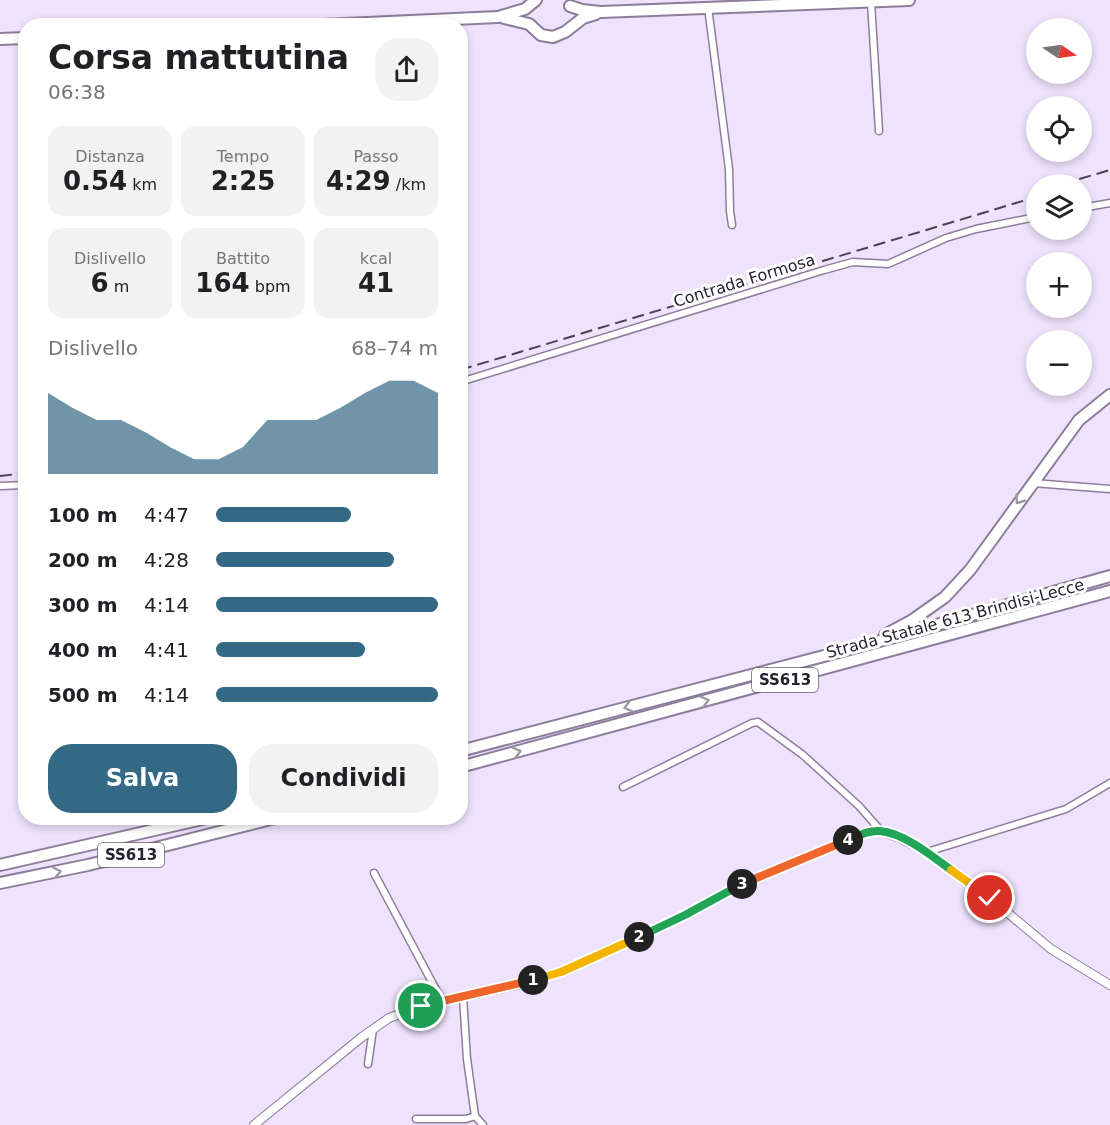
<!DOCTYPE html>
<html lang="it">
<head>
<meta charset="utf-8">
<style>
	body { margin:0; font-family:"DejaVu Sans",sans-serif; background:#f2f2f2; color:#202124; height:100vh; display:flex; flex-direction:column; font-size:22px; white-space:nowrap }
	* { box-sizing:border-box; margin:0 }
	p { font-size:20px; color:#757577 }
	.icon { flex:none; width:33px; height:33px; fill:none; stroke:currentColor; stroke-width:2; stroke-linecap:round; stroke-linejoin:round }
	.map { position:relative; flex:1; overflow:hidden }
	.panel { position:absolute; left:18px; top:18px; width:450px; height:807px; display:flex; flex-direction:column; background:#fff; border-radius:24px; box-shadow:0 3px 9px #0003 }
	.panel>* { flex:none }
	.needle { width:39px; rotate:103deg }
	.fabs { position:absolute; left:1026px; top:18px; display:grid; gap:12px }
	.fabs a { display:grid; place-items:center; width:66px; height:66px; border-radius:50%; background:#fff; box-shadow:0 3px 9px #0003; font-size:30px }
	.pin { position:absolute; display:grid; place-items:center; width:51px; height:51px; color:#fff; margin:-26px; border:3px solid #fff; border-radius:50%; box-shadow:0 2px 6px #0007 }
	.km { position:absolute; width:30px; height:30px; margin:-15px; border-radius:50%; background:#222; color:#fff; font-size:16px; line-height:30px; text-align:center }
	.round { display:grid; place-items:center; flex:none; width:63px; height:63px; border-radius:24px; background:#f2f2f2 }
	.overview { display:flex; align-items:center; justify-content:space-between; height:102px; padding:0 30px }
	h1 { font-size:33px; font-weight:700; line-height:45px }
	.metrics { display:grid; grid-template-columns:repeat(3,1fr); gap:9px; height:102px; padding:6px 30px }
	.metrics div { display:grid; align-content:center; border-radius:15px; background:#f2f2f2; text-align:center }
	.metrics b { font-size:26px; font-weight:700 }
	.metrics small { font-size:16px; font-weight:400 }
	.metrics p { font-size:16px }
	.chart { height:168px; padding:12px 30px }
	.chart p { display:flex; justify-content:space-between }
	.chart svg { width:100%; height:108px; margin-top:6px; fill:#346985; opacity:.7 }
	.action { display:flex; gap:12px; margin-top:auto; padding:12px 30px }
	.action a { flex:1; height:69px; border-radius:24px; background:#346985; color:#fff; font-size:24px; font-weight:700; line-height:69px; text-align:center }
	.action a+a { background:#f2f2f2; color:#202124 }
	ul { padding:0 30px; list-style:none; font-size:20px }
	li { display:grid; grid-template-columns:96px 72px 1fr; align-items:center; height:45px }
	li i { height:15px; border-radius:8px; background:#346985 }
	.map>svg:first-child { display:block }
	.lines { fill:none; stroke-linecap:round; stroke-linejoin:round }
	.minor-casing { stroke:#8c7e9b; stroke-width:9 }
	.tertiary-casing { stroke:#8c7e9b; stroke-width:10 }
	.primary-casing { stroke:#8c7e9b; stroke-width:14 }
	.trunk-casing { stroke:#8c7e9b; stroke-width:14 }
	.minor { stroke:#fff; stroke-width:6 }
	.tertiary { stroke:#fff; stroke-width:8 }
	.primary { stroke:#fff; stroke-width:10 }
	.trunk { stroke:#fff; stroke-width:10 }
	.rail { stroke:#494350; stroke-width:2; stroke-dasharray:12 6; stroke-linecap:butt }
	.oneway { stroke:#9d9ba0 }
	.split-1-casing { stroke:#fff; stroke-width:12 }
	.split-2-casing { stroke:#fff; stroke-width:12 }
	.split-3-casing { stroke:#fff; stroke-width:12 }
	.split-4-casing { stroke:#fff; stroke-width:12 }
	.split-5-casing { stroke:#fff; stroke-width:12 }
	.split-6-casing { stroke:#fff; stroke-width:12 }
	.split-1 { stroke:#f0652b; stroke-width:8 }
	.split-2 { stroke:#f5b400; stroke-width:8 }
	.split-3 { stroke:#22a559; stroke-width:8 }
	.split-4 { stroke:#f0652b; stroke-width:8 }
	.split-5 { stroke:#22a559; stroke-width:8 }
	.split-6 { stroke:#f5b400; stroke-width:8 }
	.labels { text-anchor:middle; stroke-width:6; stroke-linejoin:round; paint-order:stroke }
	.shield { fill:#fff; stroke:#67646b; stroke-width:1.5 }
	.shield-label { font-size:15px; font-weight:bold; fill:#26212c }
	.street-label { font-size:16px; fill:#26212c; stroke:#fff }
</style>
</head>
<body>
<div class="map">
<svg width="1110" height="1125" viewBox="0 0 1110 1125">
	<rect width="100%" height="100%" fill="#eee2fc"/>
	<g class="lines">
		<g class="minor-casing">
			<g id="minor">
				<path d="M 871,2 L 879,131"/>
				<path d="M 708,7 L 729,169 L 730,211 L 732,225"/>
				<path d="M 1082,208 L 1110,203"/>
				<path d="M 460,382 L 824,270 L 853,262 L 888,264 L 946,238 L 976,229 L 1036,217"/>
				<path d="M 1033,483 L 1110,489"/>
				<path d="M 0,486 L 26,485"/>
				<path d="M 623,787 L 752,723 L 758,722 L 803,755 L 859,806 L 881,831"/>
				<path d="M 927,852 L 1066,809 L 1110,783"/>
				<path d="M 374,873 L 442,1001"/>
				<path d="M 463,997 L 467,1059 L 475,1116 L 483,1125"/>
				<path d="M 368,1064 L 373,1029"/>
				<path d="M 416,1119 L 466,1119 L 475,1116"/>
			</g>
		</g>
		<g class="tertiary-casing">
			<path id="tertiary" d="M 254,1125 L 362,1037 L 389,1018 L 421,1006 L 521,984 L 561,972 L 685,915 L 739,886 L 867,832 L 881,831 L 900,838 L 927,852 L 990,898 L 1051,949 L 1110,985"/>
		</g>
		<g class="primary-casing">
			<g id="primary">
				<path d="M 570,6 L 582,10 L 601,12 L 909,0"/>
				<path d="M 504,18 L 529,24 L 541,35 L 553,37 L 565,32 L 583,18 L 596,14"/>
				<path d="M 301,26 L 498,17 L 525,9 L 536,0"/>
				<path d="M 0,39 L 26,38"/>
			</g>
		</g>
		<g class="trunk-casing">
			<g id="trunk">
				<path d="M 885,635 L 911,621 L 945,597 L 970,570 L 1079,420 L 1110,395"/>
				<path d="M 460,751 L 866,645 L 1110,576"/>
				<path d="M 460,767 L 1110,591"/>
				<path d="M 0,865 L 207,818"/>
				<path d="M 0,883 L 88,865 L 275,818"/>
			</g>
		</g>
		<use href="#minor" class="minor"/>
		<use href="#tertiary" class="tertiary"/>
		<use href="#primary" class="primary"/>
		<use href="#trunk" class="trunk"/>
		<g class="rail">
			<path d="M 1062,184 L 1110,170"/>
			<path d="M 460,370 L 1036,197"/>
			<path d="M 0,476 L 26,473"/>
		</g>
	</g>
	<defs><path id="oneway-chevron" d="M-2-3.5L2.5 0L-2 3.5" fill="none" stroke-width="1.6" stroke-linecap="round" stroke-linejoin="round" transform="scale(1.5)"/></defs>
	<g class="oneway">
		<use href="#oneway-chevron" transform="translate(1019 500) rotate(127)"/>
		<use href="#oneway-chevron" transform="translate(705 701) rotate(-15)"/>
		<use href="#oneway-chevron" transform="translate(628 707) rotate(165)"/>
		<use href="#oneway-chevron" transform="translate(517 752) rotate(-15)"/>
		<use href="#oneway-chevron" transform="translate(57 872) rotate(-12)"/>
	</g>
	<g class="lines">
		<g class="split-1-casing">
			<path id="split-1" d="M 421,1006 L 533,980"/>
		</g>
		<g class="split-2-casing">
			<path id="split-2" d="M 533,980 L 561,972 L 639,937"/>
		</g>
		<g class="split-3-casing">
			<path id="split-3" d="M 639,937 L 685,915 L 742,884"/>
		</g>
		<g class="split-4-casing">
			<path id="split-4" d="M 742,884 L 848,840"/>
		</g>
		<g class="split-5-casing">
			<path id="split-5" d="M 848,840 C 858,836 868,830 880,831 C 904,833 932,856 951,870"/>
		</g>
		<g class="split-6-casing">
			<path id="split-6" d="M 951,870 L 990,898"/>
		</g>
		<use href="#split-1" class="split-1"/>
		<use href="#split-2" class="split-2"/>
		<use href="#split-3" class="split-3"/>
		<use href="#split-4" class="split-4"/>
		<use href="#split-5" class="split-5"/>
		<use href="#split-6" class="split-6"/>
	</g>
	<g class="labels">
		<g class="shield">
			<rect x="752" y="668" width="66" height="24" rx="4.5"/>
			<rect x="98" y="843" width="66" height="24" rx="4.5"/>
		</g>
		<g class="shield-label">
			<text x="785" y="685">SS613</text>
			<text x="131" y="860">SS613</text>
		</g>
		<g class="street-label">
			<text transform="translate(744 280) rotate(-17)" y="6">Contrada Formosa</text>
			<text transform="translate(955 618) rotate(-15)" y="6">Strada Statale 613 Brindisi-Lecce</text>
		</g>
	</g>
</svg>
<div class="fabs">
<a><svg class="needle" viewBox="-14 -14 28 28"><path d="M0-13l5 13h-10z" fill="#e53935"/><path d="M0 13l5-13h-10z" fill="#757577"/></svg></a>
<a><svg class="icon" aria-label="locate" viewBox="0 0 24 24"><circle cx="12" cy="12" r="6"/><path d="M12 2v4M12 18v4M2 12h4M18 12h4"/></svg></a>
<a><svg class="icon" aria-label="layers" viewBox="0 0 24 24"><path d="M12 4l9 5-9 5-9-5zM3 14l9 5 9-5"/></svg></a>
<a>+</a>
<a>−</a>
</div>
<div class="pin" style="left:421px;top:1006px;background:#1e9e55"><svg class="icon" aria-label="arrive" viewBox="0 0 24 24"><path d="M6 21V4h12l-3 4 3 4H6"/></svg></div>
<div class="pin" style="left:990px;top:898px;background:#d93025"><svg class="icon" aria-label="check" viewBox="0 0 24 24"><path d="M5 12l5 5 9-10"/></svg></div>
<b class="km" style="left:533px;top:980px">1</b>
<b class="km" style="left:639px;top:937px">2</b>
<b class="km" style="left:742px;top:884px">3</b>
<b class="km" style="left:848px;top:840px">4</b>
<section class="panel">
<div class="overview"><div><h1>Corsa mattutina</h1><p>06:38</p></div><a class="round"><svg class="icon" aria-label="share" viewBox="0 0 24 24"><path d="M12 15V3M7 8l5-5 5 5M5 13v7h14v-7"/></svg></a></div>
<div class="metrics">
<div><p>Distanza</p><b>0.54<small> km</small></b></div>
<div><p>Tempo</p><b>2:25</b></div>
<div><p>Passo</p><b>4:29<small> /km</small></b></div>
</div>
<div class="metrics">
<div><p>Dislivello</p><b>6<small> m</small></b></div>
<div><p>Battito</p><b>164<small> bpm</small></b></div>
<div><p>kcal</p><b>41</b></div>
</div>
<div class="chart"><p><span>Dislivello</span>68–74 m</p>
<svg viewBox="0 0 160 44" preserveAspectRatio="none"><path d="M0 44V11L10 17L20 22L30 22L40 27L50 33L60 38L70 38L80 33L90 22L100 22L110 22L120 17L130 11L140 6L150 6L160 11V44z"/></svg>
</div>
<ul>
<li><b>100 m</b>4:47<i style="width:61%"></i></li>
<li><b>200 m</b>4:28<i style="width:80%"></i></li>
<li><b>300 m</b>4:14<i style="width:100%"></i></li>
<li><b>400 m</b>4:41<i style="width:67%"></i></li>
<li><b>500 m</b>4:14<i style="width:100%"></i></li>
</ul>
<div class="action"><a>Salva</a><a>Condividi</a></div>
</section>
</div>
</body>
</html>
